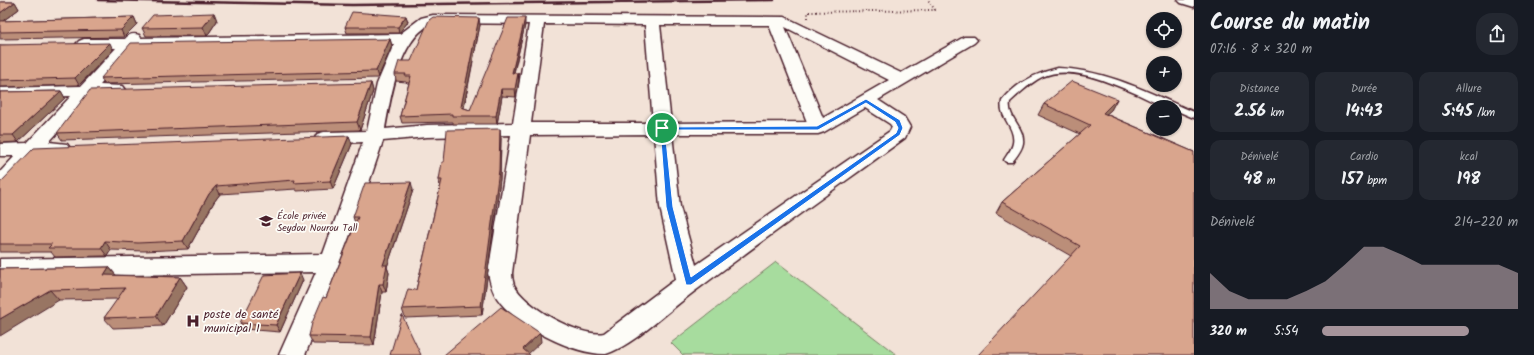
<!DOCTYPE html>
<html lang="fr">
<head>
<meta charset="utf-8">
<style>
	body { margin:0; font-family:Kalam,sans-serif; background:#242831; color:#f1f3f6; height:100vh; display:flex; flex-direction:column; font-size:15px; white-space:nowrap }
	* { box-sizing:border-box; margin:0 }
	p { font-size:13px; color:#9ea1a6 }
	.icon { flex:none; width:22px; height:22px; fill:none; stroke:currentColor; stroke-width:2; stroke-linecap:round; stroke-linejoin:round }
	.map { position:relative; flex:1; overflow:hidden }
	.drawer { display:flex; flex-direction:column; background:#171b24; width:340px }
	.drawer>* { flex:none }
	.tools { position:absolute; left:1146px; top:12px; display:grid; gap:8px }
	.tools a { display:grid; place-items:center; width:36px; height:36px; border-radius:50%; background:#171b24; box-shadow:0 1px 3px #0004; font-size:20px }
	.pin { position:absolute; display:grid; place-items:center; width:34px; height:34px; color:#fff; margin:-17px; border:2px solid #fff; border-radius:50%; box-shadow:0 1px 4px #0007 }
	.round { display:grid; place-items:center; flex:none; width:42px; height:42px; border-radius:16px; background:#242831 }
	.head { display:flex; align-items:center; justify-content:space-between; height:68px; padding:0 16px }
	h1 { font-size:22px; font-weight:700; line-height:30px }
	.stats { display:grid; grid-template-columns:repeat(3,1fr); gap:6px; height:68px; padding:4px 16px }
	.stats div { display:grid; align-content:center; border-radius:10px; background:#242831; text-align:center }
	.stats b { font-size:17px; font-weight:700 }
	.stats small { font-size:11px; font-weight:400 }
	.stats p { font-size:11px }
	.chart { height:112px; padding:8px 16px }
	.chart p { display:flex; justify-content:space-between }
	.chart svg { width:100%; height:72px; margin-top:4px; fill:#a6949b; opacity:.7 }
	ul { padding:0 16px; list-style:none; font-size:13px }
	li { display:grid; grid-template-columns:64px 48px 1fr; align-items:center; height:30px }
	li i { height:10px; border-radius:5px; background:#a6949b }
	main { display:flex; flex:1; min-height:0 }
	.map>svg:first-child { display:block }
	.green { fill:#a7dc9e; stroke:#787e64 }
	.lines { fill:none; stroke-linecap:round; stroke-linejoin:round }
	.service-casing { stroke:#4a1f2b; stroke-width:3 }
	.minor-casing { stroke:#4a1f2b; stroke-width:3 }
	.trunk-casing { stroke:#4a1f2b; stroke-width:3 }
	.path { stroke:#4a1f2b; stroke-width:2; stroke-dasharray:1 2.5; stroke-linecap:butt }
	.service { fill:#fdfcf7; fill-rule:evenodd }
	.minor { fill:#fdfcf7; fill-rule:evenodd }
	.trunk { fill:#fdfcf7; fill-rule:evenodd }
	.rail { stroke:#4a1f2b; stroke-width:2.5 }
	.wall { fill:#bb8e79; stroke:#4a1f2b }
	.shaded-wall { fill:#987463; stroke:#4a1f2b }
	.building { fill:#d9a58d; stroke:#4a1f2b }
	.route { fill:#1a73e8; stroke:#fff; fill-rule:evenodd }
	.labels { text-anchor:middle; stroke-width:3.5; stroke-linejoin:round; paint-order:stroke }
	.poi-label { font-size:10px; fill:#4a1f2b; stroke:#fdfcf7; text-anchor:start }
	.near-poi-label { font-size:12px; fill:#4a1f2b; stroke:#fdfcf7; text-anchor:start }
</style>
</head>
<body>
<main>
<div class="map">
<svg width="1194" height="355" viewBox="0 0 1194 355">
	<rect width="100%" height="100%" fill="#f2e2d7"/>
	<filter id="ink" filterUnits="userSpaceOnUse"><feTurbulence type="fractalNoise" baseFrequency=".025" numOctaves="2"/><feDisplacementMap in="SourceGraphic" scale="8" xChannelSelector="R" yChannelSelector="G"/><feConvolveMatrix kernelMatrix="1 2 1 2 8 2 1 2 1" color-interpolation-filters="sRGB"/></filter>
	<g filter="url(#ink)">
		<path class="green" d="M 776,262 L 897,355 L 683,355 L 671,343 Z"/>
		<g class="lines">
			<g class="service-casing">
				<path id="service" d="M 1058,68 C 1106,70 1150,93 1194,112 L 1194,118 L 1175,110 L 1175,107 C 1161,107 1150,100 1137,94 C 1110,83 1071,64 1042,77 C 1030,83 1020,93 1010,102 C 1007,118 1025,127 1023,143 C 1022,150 1016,157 1012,162 L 1006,162 L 1004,160 C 1007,155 1012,149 1013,143 C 1016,127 998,117 1002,101 C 1016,83 1036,73 1058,68 Z"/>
			</g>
			<g class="minor-casing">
				<path id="minor" d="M 433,15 L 785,17 L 901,73 L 964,37 L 974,37 L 977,40 L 974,43 L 878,100 L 904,117 L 910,127 L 905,138 C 836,188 767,237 699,288 C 672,307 635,345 606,354 C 573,355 515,325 497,298 C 492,291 490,282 488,273 L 511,135 L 427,137 L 383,141 L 342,263 L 305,355 L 279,355 L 316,272 L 0,277 L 0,259 L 323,254 L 363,142 L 324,144 L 317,142 L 315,138 L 317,134 L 324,132 L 367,131 L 377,84 L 394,44 L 133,48 L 100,85 L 122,86 L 125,90 L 122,94 L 91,96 L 49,142 L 67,144 L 70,148 L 67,152 L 38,155 L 7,189 L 0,191 L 0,172 L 15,156 L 0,156 L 0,144 L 27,143 L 71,96 L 0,98 L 0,88 L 81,86 L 116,48 L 79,47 L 76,44 L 79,41 L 84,39 L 125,39 C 129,34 133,33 139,35 L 141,38 L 400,34 L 421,18 ZM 434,23 L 529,24 L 513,123 L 427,125 L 385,129 C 391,97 399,36 434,23 ZM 544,24 L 645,25 L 653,123 L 531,123 ZM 660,25 L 769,25 L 807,122 L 671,123 ZM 785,27 L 889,80 L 823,118 ZM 865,108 L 890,124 L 892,127 L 890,131 L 696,265 L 680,207 L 672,134 L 818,134 L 824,132 ZM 654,134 L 660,207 L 676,279 L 604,333 C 580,338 525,307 514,285 C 513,282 512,277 512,273 L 530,135 Z"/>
			</g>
			<g class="trunk-casing">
				<path id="trunk" d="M 1178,0 L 1194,0 L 1194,7 L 1181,3 Z"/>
			</g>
			<path class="path" d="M 808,18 L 808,12 L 935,10 L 928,0"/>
			<use href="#service" class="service"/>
			<use href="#minor" class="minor"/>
			<use href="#trunk" class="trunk"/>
			<path class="rail" d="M 98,0 L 352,5 L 774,0"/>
		</g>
		<g class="wall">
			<path d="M 0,2 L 15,2 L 19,9 L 3,21 L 134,17 L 137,24 L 124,37 L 0,39 Z"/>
			<path d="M 214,13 L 217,21 L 207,36 L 146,36 L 142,28 Z"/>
			<path d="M 406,16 L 408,22 L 399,33 L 347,33 L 345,27 Z"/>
			<path d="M 480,25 L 464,108 L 470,110 L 525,25 L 514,73 L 518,73 L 519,80 L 516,97 L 502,96 L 497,124 L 453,124 L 453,122 L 402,123 L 400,116 L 409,83 L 407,83 L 406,82 L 396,81 L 395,74 L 411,61 Z"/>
			<path d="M 390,39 L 392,46 L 378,78 L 104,84 L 101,78 Z"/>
			<path d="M 0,45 L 113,50 L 79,85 L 0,87 Z"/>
			<path d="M 371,83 L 373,91 L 360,130 L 62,140 L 57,133 Z"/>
			<path d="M 61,91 L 65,98 L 18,142 L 0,143 L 0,92 Z"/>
			<path d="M 1117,99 L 1111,110 L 1106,114 L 1194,152 L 1071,256 L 996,213 L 1002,202 L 1080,134 L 1038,115 L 1044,104 Z"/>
			<path d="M 349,136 L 352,144 L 333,189 L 297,191 L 296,189 L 220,194 L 214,202 L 188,249 L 144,251 L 111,250 L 107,256 L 55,257 L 51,252 L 0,252 L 0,183 Z"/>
			<path d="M 501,138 L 500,179 L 482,315 L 405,318 L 402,309 L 416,290 L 440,188 L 439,180 L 444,162 Z"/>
			<path d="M 413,190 L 387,267 L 389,273 L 386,292 L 382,292 L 374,345 L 313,344 L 309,336 L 326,298 L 355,223 L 353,217 Z"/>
			<path d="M 109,267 L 116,275 L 180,277 L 187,287 L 163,326 L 113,328 L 104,318 L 118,299 L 59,300 L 0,269 Z"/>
			<path d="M 303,280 L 280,332 L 244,329 L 240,323 Z"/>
		</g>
		<g class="shaded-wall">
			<path d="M 15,2 L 19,9 L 0,23 L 0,13 Z"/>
			<path d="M 214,13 L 217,21 L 207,36 L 203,27 Z"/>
			<path d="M 406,16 L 408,22 L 399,33 L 398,27 Z"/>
			<path d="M 134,17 L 137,24 L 124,37 L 121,30 Z"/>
			<path d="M 479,18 L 480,25 L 462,115 L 461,107 Z"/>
			<path d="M 525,18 L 525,25 L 512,80 L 512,73 Z"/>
			<path d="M 390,39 L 392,46 L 378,78 L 376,71 Z"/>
			<path d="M 110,43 L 113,50 L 79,85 L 75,78 Z"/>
			<path d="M 518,73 L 519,80 L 516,97 L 515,89 Z"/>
			<path d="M 371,83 L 373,91 L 360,130 L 357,122 Z"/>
			<path d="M 501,89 L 502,96 L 497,124 L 496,116 Z"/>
			<path d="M 61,91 L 65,98 L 18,142 L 13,135 Z"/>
			<path d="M 1117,99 L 1111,110 L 1096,123 L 1103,113 Z"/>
			<path d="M 500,129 L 501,138 L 500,179 L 482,315 L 481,306 Z"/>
			<path d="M 349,136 L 352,144 L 333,189 L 330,181 Z"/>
			<path d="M 411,182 L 413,190 L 387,267 L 389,273 L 386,292 L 383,284 L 383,265 Z"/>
			<path d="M 216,186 L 220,194 L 214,202 L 188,249 L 183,241 L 209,194 Z"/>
			<path d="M 105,241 L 111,250 L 107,256 L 101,248 Z"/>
			<path d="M 109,267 L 117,277 L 104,275 Z"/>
			<path d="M 300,273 L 303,280 L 280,332 L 276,325 Z"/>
			<path d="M 180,277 L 187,287 L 163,326 L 156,316 Z"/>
			<path d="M 379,284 L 382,292 L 374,345 L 371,337 Z"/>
			<path d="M 50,290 L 59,300 L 0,336 L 0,319 Z"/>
			<path d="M 540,333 L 541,342 L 527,355 L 523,349 Z"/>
		</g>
		<g class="building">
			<path d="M 0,2 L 15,2 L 0,13 Z"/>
			<path d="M 352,12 L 406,16 L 398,27 L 345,27 Z"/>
			<path d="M 214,13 L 203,27 L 142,28 L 153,15 Z"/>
			<path d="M 134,17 L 121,30 L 0,32 L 0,21 Z"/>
			<path d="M 433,17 L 479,18 L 461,107 L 470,110 L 508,18 L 525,18 L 512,73 L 518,73 L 515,89 L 501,89 L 496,116 L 452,116 L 452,114 L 400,116 L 411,76 L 405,76 L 406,74 L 395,74 L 399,61 L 411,61 L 429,20 Z"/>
			<path d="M 390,39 L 376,71 L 101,78 L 131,43 Z"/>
			<path d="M 110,43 L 75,78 L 0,80 L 0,45 Z"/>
			<path d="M 1072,81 L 1117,99 L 1103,113 L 1194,152 L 1194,355 L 978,355 L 1080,246 L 1002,202 L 1090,125 L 1044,104 Z"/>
			<path d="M 371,83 L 357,122 L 57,133 L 90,90 Z"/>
			<path d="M 61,91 L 13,135 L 0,135 L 0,92 Z"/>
			<path d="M 500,129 L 499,170 L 481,306 L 402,309 L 408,289 L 416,290 L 442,180 L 439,180 L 442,162 L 444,162 L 447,130 Z"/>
			<path d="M 349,136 L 330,181 L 294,183 L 295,180 L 216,186 L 209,194 L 183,241 L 138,243 L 105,241 L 101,248 L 48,248 L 52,244 L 0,244 L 0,183 L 34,148 Z"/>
			<path d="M 411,182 L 383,265 L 387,265 L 383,284 L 379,284 L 371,337 L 309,336 L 312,323 L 323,297 L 326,298 L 358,217 L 353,217 L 365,183 Z"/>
			<path d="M 109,267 L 104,275 L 180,277 L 156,316 L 104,318 L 125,288 L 50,290 L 0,319 L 0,269 Z"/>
			<path d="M 300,273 L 276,325 L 240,323 L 264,275 Z"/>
			<path d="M 501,307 L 540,333 L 523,349 L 530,355 L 444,355 Z"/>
			<path d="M 402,315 L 421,355 L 390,355 Z"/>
		</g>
	</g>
	<path class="route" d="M 866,99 L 900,120 L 903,128 L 900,135 L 691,285 L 686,285 L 666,207 L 660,127 L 817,126 ZM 866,103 L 895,122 L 898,128 L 896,133 L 691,277 L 673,207 L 665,130 L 818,130 Z"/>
	<defs>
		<g id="university-bare" transform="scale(1.08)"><path d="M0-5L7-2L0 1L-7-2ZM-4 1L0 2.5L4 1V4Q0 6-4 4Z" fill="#4a1f2b" stroke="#fdfcf7" stroke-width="2.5" paint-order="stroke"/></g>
		<g id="hospital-bare" transform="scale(1.08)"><path d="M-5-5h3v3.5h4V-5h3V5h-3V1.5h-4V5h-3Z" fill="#4a1f2b" stroke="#fdfcf7" stroke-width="2.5" paint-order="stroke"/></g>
	</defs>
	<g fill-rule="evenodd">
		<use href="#university-bare" x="266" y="221"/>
		<use href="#hospital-bare" x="193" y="321"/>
	</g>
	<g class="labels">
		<g class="poi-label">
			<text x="277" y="219">École privée<tspan x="277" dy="12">Seydou Nourou Tall</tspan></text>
		</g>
		<g class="near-poi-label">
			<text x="204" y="318">poste de santé<tspan x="204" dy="14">municipal 1</tspan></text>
		</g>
	</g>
</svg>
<div class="tools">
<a><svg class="icon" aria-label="locate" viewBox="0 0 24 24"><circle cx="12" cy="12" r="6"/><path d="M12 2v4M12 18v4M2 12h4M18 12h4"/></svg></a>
<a>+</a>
<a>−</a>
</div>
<div class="pin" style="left:662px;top:128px;background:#1e9e55"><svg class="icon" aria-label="arrive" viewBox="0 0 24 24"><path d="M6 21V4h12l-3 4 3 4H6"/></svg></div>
</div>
<section class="drawer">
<div class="head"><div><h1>Course du matin</h1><p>07:16 · 8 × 320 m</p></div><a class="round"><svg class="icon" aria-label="share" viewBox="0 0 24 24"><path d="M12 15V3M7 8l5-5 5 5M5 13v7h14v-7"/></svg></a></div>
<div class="stats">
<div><p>Distance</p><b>2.56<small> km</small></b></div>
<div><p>Durée</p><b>14:43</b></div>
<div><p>Allure</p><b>5:45<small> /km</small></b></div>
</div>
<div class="stats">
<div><p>Dénivelé</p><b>48<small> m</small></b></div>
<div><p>Cardio</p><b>157<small> bpm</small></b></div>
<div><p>kcal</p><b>198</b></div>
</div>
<div class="chart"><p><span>Dénivelé</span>214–220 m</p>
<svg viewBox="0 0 160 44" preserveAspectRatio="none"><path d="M0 44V22L10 33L20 38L30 38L40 38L50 33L60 27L70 17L80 6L90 6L100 11L110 17L120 17L130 17L140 17L150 17L160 22V44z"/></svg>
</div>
<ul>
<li><b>320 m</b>5:54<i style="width:75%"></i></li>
</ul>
</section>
</main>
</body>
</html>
